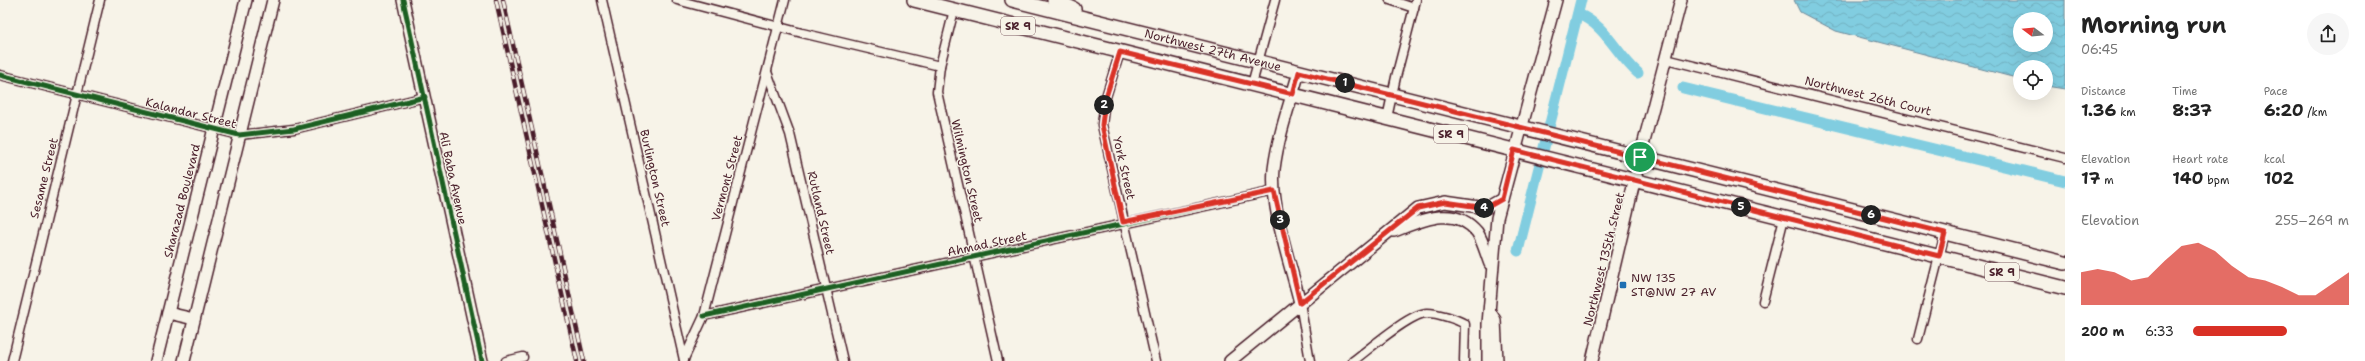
<!DOCTYPE html>
<html lang="en">
<head>
<meta charset="utf-8">
<style>
	body { margin:0; font-family:"Shantell Sans",sans-serif; background:#f6f6f6; color:#222; height:100vh; display:flex; flex-direction:column; font-size:15px; white-space:nowrap }
	* { box-sizing:border-box; margin:0 }
	p { font-size:13px; color:#767676 }
	.icon { flex:none; width:22px; height:22px; fill:none; stroke:currentColor; stroke-width:2; stroke-linecap:round; stroke-linejoin:round }
	.map { position:relative; flex:1; overflow:hidden }
	.sheet { display:flex; flex-direction:column; background:#fff; width:300px }
	.sheet>* { flex:none }
	.needle { width:26px; rotate:286deg }
	.buttons { position:absolute; left:2013px; top:12px; display:grid; gap:8px }
	.buttons a { display:grid; place-items:center; width:40px; height:40px; border-radius:50%; background:#fff; box-shadow:0 4px 16px #0002; font-size:20px }
	.pin { position:absolute; display:grid; place-items:center; width:34px; height:34px; color:#fff; margin:-17px; border:2px solid #fff; border-radius:50%; box-shadow:0 1px 4px #0007 }
	.km { position:absolute; width:20px; height:20px; margin:-10px; border-radius:50%; background:#222; color:#fff; font-size:11px; line-height:20px; text-align:center }
	.round { display:grid; place-items:center; flex:none; width:42px; height:42px; border-radius:21px; background:#f6f6f6 }
	.summary { display:flex; align-items:center; justify-content:space-between; height:68px; padding:0 16px }
	h1 { font-size:22px; font-weight:700; line-height:30px }
	.stats { display:grid; grid-template-columns:repeat(3,1fr); gap:6px; height:68px; padding:4px 16px }
	.stats div { display:grid; align-content:center }
	.stats b { font-size:17px; font-weight:700 }
	.stats small { font-size:11px; font-weight:400 }
	.stats p { font-size:11px }
	.chart { height:112px; padding:8px 16px }
	.chart p { display:flex; justify-content:space-between }
	.chart svg { width:100%; height:72px; margin-top:4px; fill:#d93025; opacity:.7 }
	ul { padding:0 16px; list-style:none; font-size:13px }
	li { display:grid; grid-template-columns:64px 48px 1fr; align-items:center; height:30px }
	li i { height:10px; border-radius:5px; background:#d93025 }
	main { display:flex; flex:1; min-height:0 }
	.map>svg:first-child { display:block }
	.water { fill:url(#water-waves); stroke:#6b8798; fill-rule:evenodd }
	.lines { fill:none; stroke-linecap:round; stroke-linejoin:round }
	.canal { stroke:#81cde0; stroke-width:11 }
	.street-casing { stroke:#4a1f2b; stroke-width:11 }
	.secondary-casing { stroke:#4a1f2b; stroke-width:14 }
	.primary-casing { stroke:#4a1f2b; stroke-width:16 }
	.street { stroke:#f7f3e8; stroke-width:8 }
	.secondary { stroke:#f7f3e8; stroke-width:11 }
	.primary { stroke:#f7f3e8; stroke-width:13 }
	.rail-casing { stroke:#4a1f2b; stroke-width:4.5 }
	.rail { stroke:#f7f3e8; stroke-width:3; stroke-dasharray:9; stroke-linecap:butt }
	.cycleway-casing { stroke:#f7f3e8; stroke-width:8 }
	.cycleway { stroke:#1b5e20; stroke-width:5 }
	.route-casing { stroke:#fff; stroke-width:8 }
	.route { stroke:#d93025; stroke-width:5 }
	.poi-dot { fill:#1f6fb2; stroke:#f7f3e8; stroke-width:1.5 }
	.labels { text-anchor:middle; stroke-width:3; stroke-linejoin:round; paint-order:stroke }
	.shield { fill:#f7f3e8; stroke:#7e5f64; stroke-width:1 }
	.shield-label { font-size:11px; font-weight:bold; fill:#4a1f2b }
	.street-label { font-size:12px; fill:#4a1f2b; stroke:#f7f3e8 }
	.poi-label { font-size:12px; fill:#4a1f2b; stroke:#f7f3e8; text-anchor:start }
</style>
</head>
<body>
<main>
<div class="map">
<svg width="2065" height="361" viewBox="0 0 2065 361">
	<defs>
		<pattern id="water-waves" width="16" height="10" patternUnits="userSpaceOnUse"><rect width="16" height="10" fill="#81cde0"/><path d="M0 5q4-4 8 0t8 0" fill="none" stroke="#71b0c0"/></pattern>
	</defs>
	<rect width="100%" height="100%" fill="#f7f3e8"/>
	<filter id="ink" filterUnits="userSpaceOnUse"><feTurbulence type="fractalNoise" baseFrequency=".025" numOctaves="2"/><feDisplacementMap in="SourceGraphic" scale="8" xChannelSelector="R" yChannelSelector="G"/><feConvolveMatrix kernelMatrix="1 2 1 2 8 2 1 2 1" color-interpolation-filters="sRGB"/></filter>
	<g filter="url(#ink)">
		<path class="water" d="M 1794,0 L 2065,0 L 2065,89 L 2046,86 L 2046,67 L 2020,67 L 2020,79 L 1836,31 L 1800,12 ZM 2020,19 L 2046,19 L 2046,45 L 2020,45 Z"/>
		<g class="lines">
			<g class="canal">
				<path d="M 1578,14 C 1606,25 1616,54 1638,73"/>
				<path d="M 1683,88 L 2065,181"/>
				<path d="M 1518,251 L 1581,0"/>
			</g>
			<g class="street-casing">
				<g id="street">
					<path d="M 602,0 L 684,360"/>
					<path d="M 677,0 L 802,33 L 940,66"/>
					<path d="M 1390,0 L 1414,8"/>
					<path d="M 954,10 L 940,66 L 937,92 L 998,361"/>
					<path d="M 1120,52 L 1105,100 L 1102,125 L 1156,361"/>
					<path d="M 1666,59 L 2065,158"/>
					<path d="M 767,72 L 790,134 L 843,361"/>
					<path d="M 0,75 L 239,135 L 294,129 L 425,97"/>
					<path d="M 1252,84 L 1275,0"/>
					<path d="M 1387,118 L 1396,77 L 1416,0"/>
					<path d="M 1763,301 L 1784,218"/>
					<path d="M 1300,303 L 1310,361"/>
					<path d="M 704,316 L 1274,191"/>
					<path d="M 1918,339 L 1945,233"/>
					<path d="M 684,359 L 704,316 L 785,0"/>
					<path d="M 12,361 L 100,0"/>
					<path d="M 506,361 L 523,357"/>
					<path d="M 1353,361 C 1368,350 1410,313 1427,313 C 1438,313 1456,319 1465,324 L 1464,361"/>
				</g>
			</g>
			<g class="secondary-casing">
				<g id="secondary">
					<path d="M 403,0 L 482,361"/>
					<path d="M 1299,72 C 1290,103 1278,136 1274,169 C 1270,208 1291,265 1300,303"/>
					<path d="M 1394,231 C 1421,221 1454,204 1477,232 C 1483,241 1486,254 1490,264"/>
					<path d="M 1490,312 L 1495,320 L 1497,361"/>
					<path d="M 168,313 L 194,319"/>
					<path d="M 156,361 L 246,0"/>
					<path d="M 184,361 L 273,0"/>
					<path d="M 1230,361 L 1418,208 L 1445,202 L 1486,208 L 1502,199"/>
					<path d="M 1488,361 L 1488,324 L 1497,218 L 1556,0"/>
					<path d="M 1592,361 L 1640,157 L 1681,0"/>
				</g>
			</g>
			<g class="primary-casing">
				<g id="primary">
					<path d="M 914,0 L 2065,288"/>
					<path id="s1" d="M 1012,0 L 2065,263"/>
					<path d="M 1054,0 L 1074,9"/>
				</g>
			</g>
			<use href="#street" class="street"/>
			<use href="#secondary" class="secondary"/>
			<use href="#primary" class="primary"/>
			<g class="rail-casing">
				<g id="rail">
					<path d="M 496,0 L 577,361"/>
					<path d="M 503,0 L 584,361"/>
				</g>
			</g>
			<use href="#rail" class="rail"/>
			<g class="cycleway-casing">
				<g id="cycleway">
					<path d="M 403,0 L 482,361"/>
					<path d="M 0,75 L 239,135 L 294,129 L 425,97"/>
					<path d="M 704,316 L 1274,191"/>
				</g>
			</g>
			<use href="#cycleway" class="cycleway"/>
		</g>
	</g>
	<g class="lines" filter="url(#ink)">
		<g class="route-casing">
			<path id="route" d="M 1120,52 L 1293,94 L 1299,72 L 1945,233 L 1939,256 L 1514,150 L 1502,199 L 1486,208 L 1445,202 L 1418,208 L 1300,303 L 1274,191 L 1123,222 L 1102,125 L 1105,100 Z"/>
		</g>
		<use href="#route" class="route"/>
	</g>
	<rect class="poi-dot" x="1619" y="281" width="8" height="8" rx="2"/>
	<g class="labels">
		<g class="shield">
			<rect x="1001" y="17" width="34" height="18" rx="3"/>
			<rect x="1434" y="125" width="34" height="18" rx="3"/>
			<rect x="1985" y="263" width="34" height="18" rx="3"/>
		</g>
		<g class="shield-label">
			<text x="1018" y="30">SR 9</text>
			<text x="1451" y="138">SR 9</text>
			<text x="2002" y="276">SR 9</text>
		</g>
		<g class="street-label">
			<text dy="4" stroke="none"><textPath href="#s1" startOffset="207">Northwest 27th Avenue</textPath></text>
			<text transform="translate(1868 96) rotate(14)" y="4">Northwest 26th Court</text>
			<text transform="translate(191 113) rotate(14)" y="4">Kalandar Street</text>
			<text transform="translate(1124 168) rotate(77)" y="4">York Street</text>
			<text transform="translate(967 171) rotate(77)" y="4">Wilmington Street</text>
			<text transform="translate(44 178) rotate(-76)" y="4">Sesame Street</text>
			<text transform="translate(453 178) rotate(78)" y="4">Ali Baba Avenue</text>
			<text transform="translate(655 178) rotate(77)" y="4">Burlington Street</text>
			<text transform="translate(727 178) rotate(-75)" y="4">Vermont Street</text>
			<text transform="translate(182 201) rotate(-76)" y="4">Sharazad Boulevard</text>
			<text transform="translate(821 213) rotate(77)" y="4">Rutland Street</text>
			<text transform="translate(987 244) rotate(-12)" y="4">Ahmad Street</text>
			<text transform="translate(1604 259) rotate(-76)" y="4">Northwest 135th Street</text>
		</g>
		<g class="poi-label">
			<text x="1631" y="282">NW 135<tspan x="1631" dy="14">ST@NW 27 AV</tspan></text>
		</g>
	</g>
</svg>
<div class="buttons">
<a><svg class="needle" viewBox="-14 -14 28 28"><path d="M0-13l5 13h-10z" fill="#e53935"/><path d="M0 13l5-13h-10z" fill="#767676"/></svg></a>
<a><svg class="icon" aria-label="locate" viewBox="0 0 24 24"><circle cx="12" cy="12" r="6"/><path d="M12 2v4M12 18v4M2 12h4M18 12h4"/></svg></a>
</div>
<div class="pin" style="left:1640px;top:157px;background:#1e9e55"><svg class="icon" aria-label="arrive" viewBox="0 0 24 24"><path d="M6 21V4h12l-3 4 3 4H6"/></svg></div>
<b class="km" style="left:1345px;top:83px">1</b>
<b class="km" style="left:1104px;top:105px">2</b>
<b class="km" style="left:1280px;top:220px">3</b>
<b class="km" style="left:1484px;top:208px">4</b>
<b class="km" style="left:1741px;top:207px">5</b>
<b class="km" style="left:1871px;top:215px">6</b>
</div>
<section class="sheet">
<div class="summary"><div><h1>Morning run</h1><p>06:45</p></div><a class="round"><svg class="icon" aria-label="share" viewBox="0 0 24 24"><path d="M12 15V3M7 8l5-5 5 5M5 13v7h14v-7"/></svg></a></div>
<div class="stats">
<div><p>Distance</p><b>1.36<small> km</small></b></div>
<div><p>Time</p><b>8:37</b></div>
<div><p>Pace</p><b>6:20<small> /km</small></b></div>
</div>
<div class="stats">
<div><p>Elevation</p><b>17<small> m</small></b></div>
<div><p>Heart rate</p><b>140<small> bpm</small></b></div>
<div><p>kcal</p><b>102</b></div>
</div>
<div class="chart"><p><span>Elevation</span>255–269 m</p>
<svg viewBox="0 0 160 44" preserveAspectRatio="none"><path d="M0 44V24L10 22L20 24L30 29L40 27L50 17L60 8L70 6L80 11L90 20L100 27L110 29L120 33L130 38L140 38L150 31L160 24V44z"/></svg>
</div>
<ul>
<li><b>200 m</b>6:33<i style="width:60%"></i></li>
</ul>
</section>
</main>
</body>
</html>
